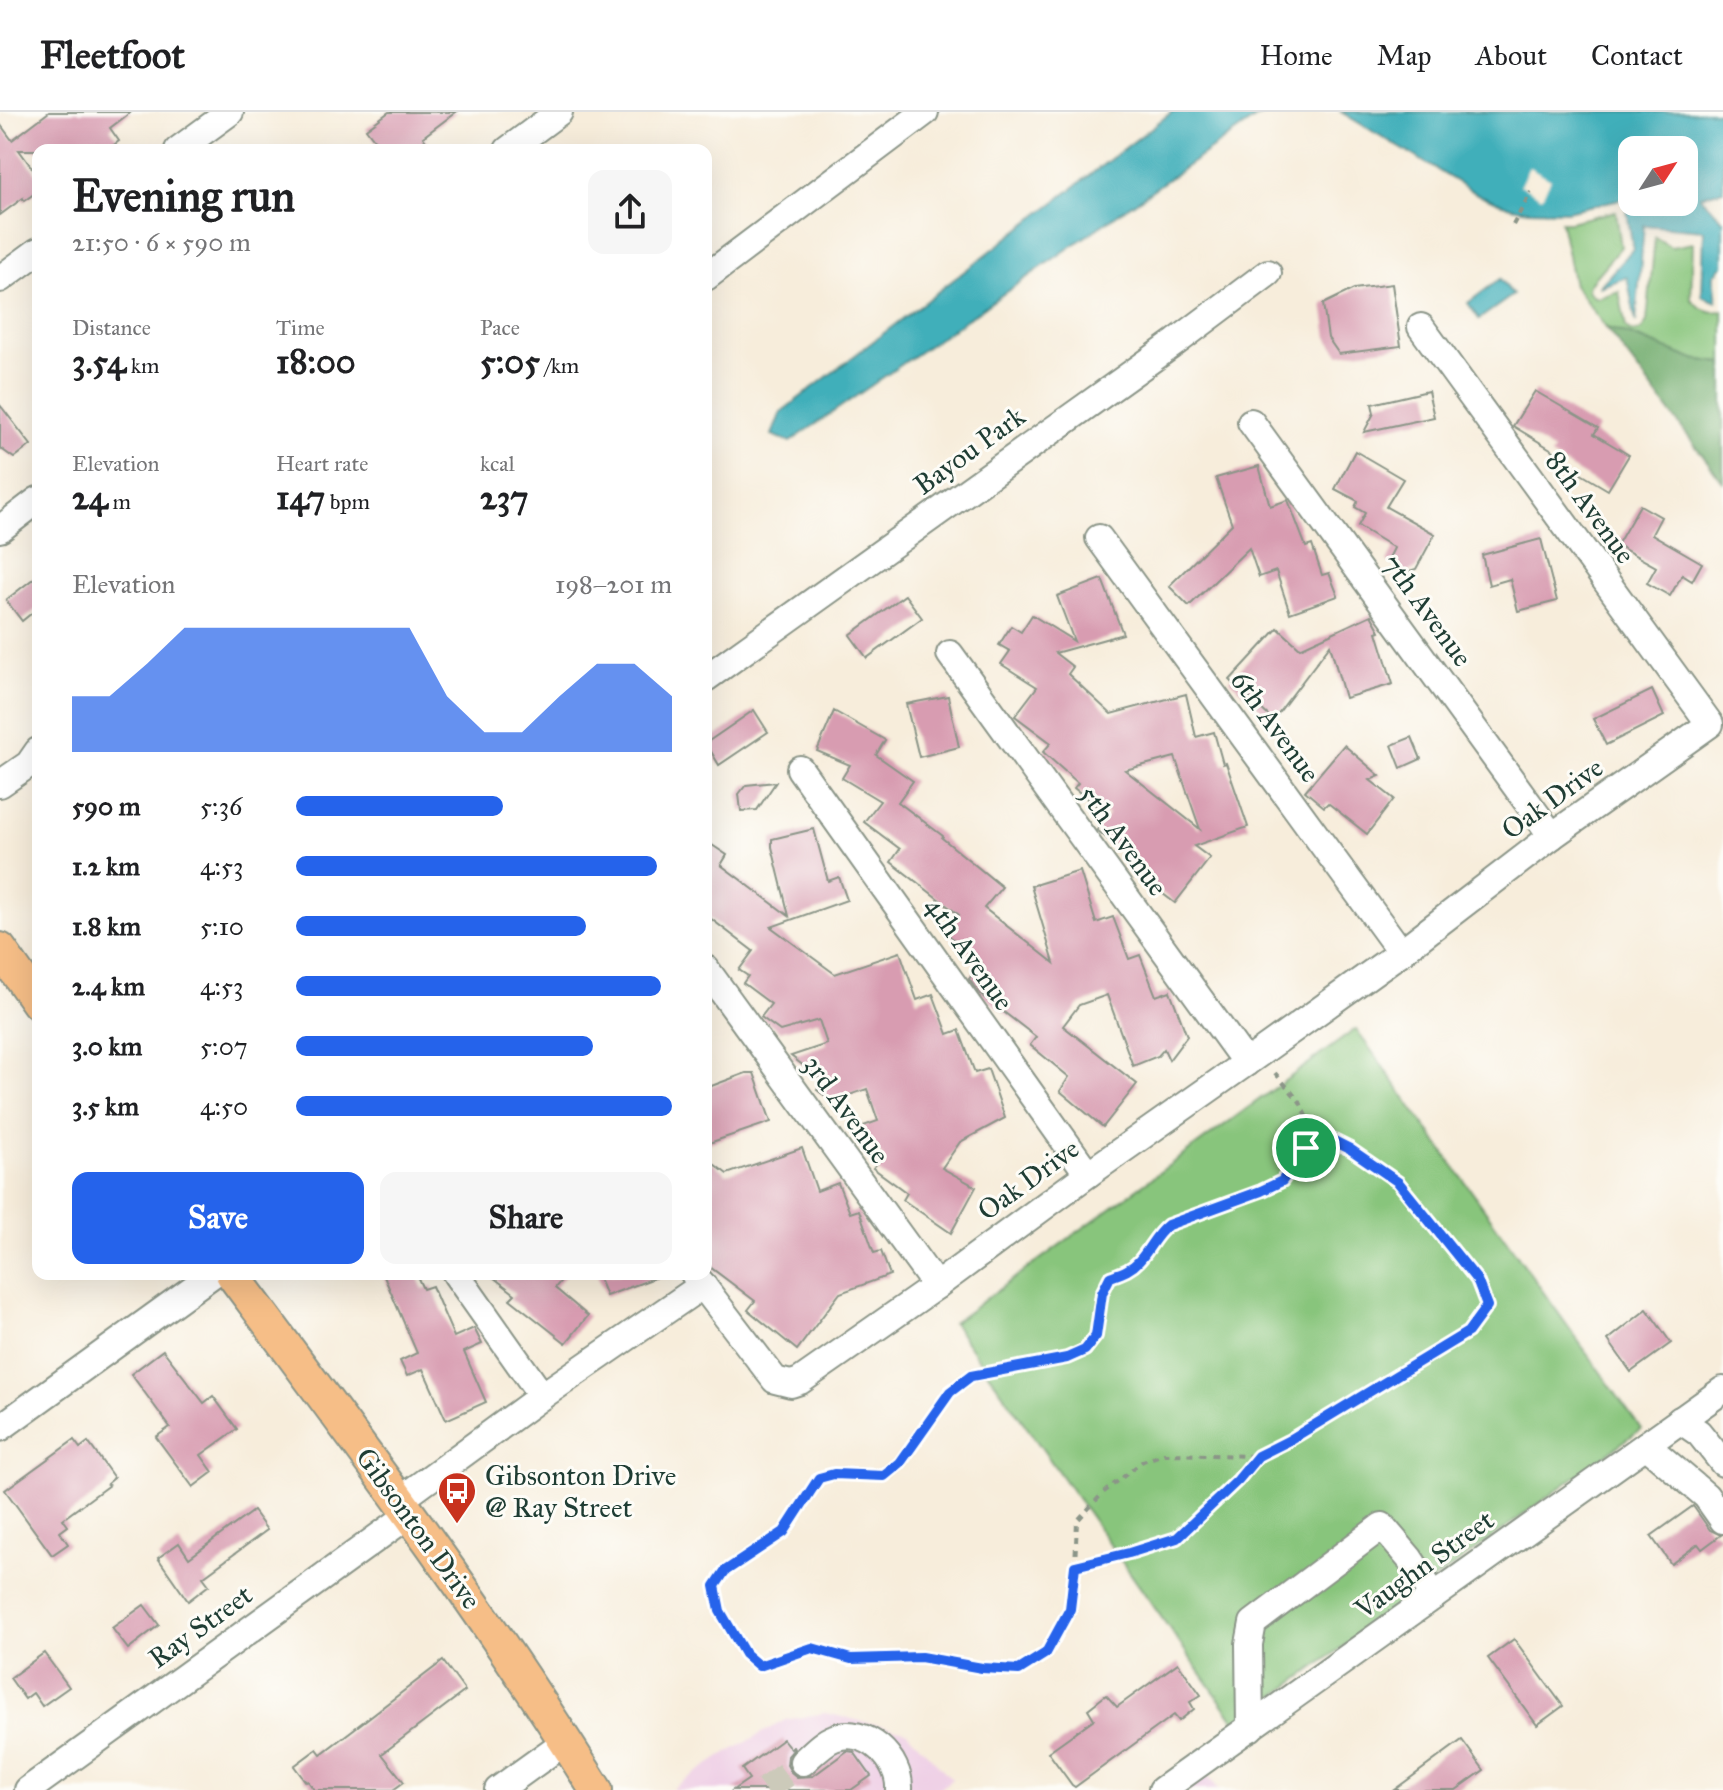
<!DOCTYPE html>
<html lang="en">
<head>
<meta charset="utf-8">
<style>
	body { margin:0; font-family:"IM FELL Great Primer",serif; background:#f6f6f6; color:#202124; height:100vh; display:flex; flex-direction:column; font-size:30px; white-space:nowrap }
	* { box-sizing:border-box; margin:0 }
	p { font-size:26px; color:#757577 }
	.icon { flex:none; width:44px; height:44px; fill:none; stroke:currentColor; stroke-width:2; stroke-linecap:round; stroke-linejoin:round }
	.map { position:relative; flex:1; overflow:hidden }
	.side { position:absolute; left:32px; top:32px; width:680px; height:1136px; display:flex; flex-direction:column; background:#fff; border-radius:16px; box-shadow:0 8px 32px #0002 }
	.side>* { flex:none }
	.needle { width:52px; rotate:54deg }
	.controls { position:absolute; left:1618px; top:24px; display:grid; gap:16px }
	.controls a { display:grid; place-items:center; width:80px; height:80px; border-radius:16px; background:#fff; box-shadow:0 8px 32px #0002; font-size:40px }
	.pin { position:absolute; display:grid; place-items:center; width:68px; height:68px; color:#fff; margin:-34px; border:4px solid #fff; border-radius:50%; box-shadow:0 2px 8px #0007 }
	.round { display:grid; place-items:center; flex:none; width:84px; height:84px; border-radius:16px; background:#f6f6f6 }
	.head { display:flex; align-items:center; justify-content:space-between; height:136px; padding:0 40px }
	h1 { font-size:44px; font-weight:800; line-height:60px }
	.metrics { display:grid; grid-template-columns:repeat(3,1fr); gap:12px; height:136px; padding:8px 40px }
	.metrics div { display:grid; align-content:center }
	.metrics b { font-size:34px; font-weight:800 }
	.metrics small { font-size:22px; font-weight:400 }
	.metrics p { font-size:22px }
	.chart { height:224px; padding:16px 40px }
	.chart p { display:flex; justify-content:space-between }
	.chart svg { width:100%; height:144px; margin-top:8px; fill:#2563eb; opacity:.7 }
	.action { display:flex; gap:16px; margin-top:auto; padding:16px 40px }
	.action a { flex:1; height:92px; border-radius:16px; background:#2563eb; color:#fff; font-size:32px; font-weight:800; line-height:92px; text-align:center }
	.action a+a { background:#f6f6f6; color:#202124 }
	ul { padding:0 40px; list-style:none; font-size:26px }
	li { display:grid; grid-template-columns:128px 96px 1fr; align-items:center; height:60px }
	li i { height:20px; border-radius:10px; background:#2563eb }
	header { display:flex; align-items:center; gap:48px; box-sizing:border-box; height:112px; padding:0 40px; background:#fff; border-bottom:2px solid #e0e0e0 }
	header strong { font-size:38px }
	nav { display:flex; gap:44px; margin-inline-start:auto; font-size:28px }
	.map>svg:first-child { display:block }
	.built { fill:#efd0e6 }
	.green { fill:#88c57b; stroke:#548158; stroke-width:2 }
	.forest { fill:#6eaa6b; stroke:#467450; stroke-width:2 }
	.water { fill:#3fafba; stroke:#2f7677; stroke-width:2; fill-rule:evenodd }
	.pier { fill:#f7eddb }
	.building { fill:#d89cb1; fill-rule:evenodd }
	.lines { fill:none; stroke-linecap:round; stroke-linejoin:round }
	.minor-tunnel { stroke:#cccaba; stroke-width:26; stroke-dasharray:26 13; stroke-linecap:butt }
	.minor-casing { stroke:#8b9588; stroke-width:30 }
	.major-casing { stroke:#8b9588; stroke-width:36 }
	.path { stroke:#8b9588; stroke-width:4; stroke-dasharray:6 6; stroke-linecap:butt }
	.minor { stroke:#fff; stroke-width:26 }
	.major { stroke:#f6be87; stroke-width:32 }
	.route-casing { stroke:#fff; stroke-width:16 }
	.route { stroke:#2563eb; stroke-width:10 }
	.labels { text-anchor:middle; stroke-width:6; stroke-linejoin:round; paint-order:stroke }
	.street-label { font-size:28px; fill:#1f3d34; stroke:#fdfcf7 }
	.poi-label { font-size:28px; fill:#1f3d34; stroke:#fdfcf7; text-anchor:start }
</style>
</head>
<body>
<header>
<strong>Fleetfoot</strong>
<nav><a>Home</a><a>Map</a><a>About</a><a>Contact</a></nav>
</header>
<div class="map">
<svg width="1723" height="1678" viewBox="0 0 1723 1678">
	<rect width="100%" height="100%" fill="#fdfcf7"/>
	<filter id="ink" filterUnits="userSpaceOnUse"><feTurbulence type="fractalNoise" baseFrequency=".0125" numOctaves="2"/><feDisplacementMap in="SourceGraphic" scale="16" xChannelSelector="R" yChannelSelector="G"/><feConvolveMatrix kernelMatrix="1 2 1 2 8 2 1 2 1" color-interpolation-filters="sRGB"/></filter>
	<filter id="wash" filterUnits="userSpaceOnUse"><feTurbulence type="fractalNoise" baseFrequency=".006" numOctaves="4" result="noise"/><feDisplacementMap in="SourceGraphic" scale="32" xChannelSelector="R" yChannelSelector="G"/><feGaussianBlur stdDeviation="1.8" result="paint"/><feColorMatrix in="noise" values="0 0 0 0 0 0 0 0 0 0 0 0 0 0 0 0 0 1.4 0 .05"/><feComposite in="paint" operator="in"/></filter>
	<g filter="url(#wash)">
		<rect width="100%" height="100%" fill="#f7eddb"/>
		<g class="built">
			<path d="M 825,1601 L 906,1619 L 952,1667 L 938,1678 L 674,1678 L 673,1676 L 722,1644 L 785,1608 Z"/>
			<path d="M 1207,1662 L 1219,1678 L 1185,1678 Z"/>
		</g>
		<g class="green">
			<path d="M 1616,99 L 1621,135 L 1589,172 L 1588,178 L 1592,184 L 1598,186 L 1619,179 L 1626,216 C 1635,224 1643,219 1647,209 L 1655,125 L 1671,135 L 1693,131 L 1691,187 C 1698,196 1712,203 1723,198 L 1723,251 L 1692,247 L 1630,223 L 1606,216 L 1574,173 L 1561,110 L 1569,110 Z"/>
			<path d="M 1356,917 L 1641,1317 L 1237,1612 L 953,1211 Z"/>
		</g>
		<path class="forest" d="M 1606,216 L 1630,223 L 1692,247 L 1723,251 L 1723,370 Z"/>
		<g class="water">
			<path d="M 1172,0 L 1271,0 L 1256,6 L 790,330 L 772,323 L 781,300 Z"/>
			<path d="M 1341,0 L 1723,0 L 1723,78 L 1700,84 L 1723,108 L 1723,153 L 1714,163 L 1717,190 L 1702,184 L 1704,118 L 1644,113 L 1636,210 L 1627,165 L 1599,175 L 1633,137 L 1625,86 L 1567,99 L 1528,98 L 1511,95 L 1479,83 ZM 1632,38 L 1684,38 L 1684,90 L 1632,90 Z"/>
			<path d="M 1500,167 L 1513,183 L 1479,207 L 1468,191 Z"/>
		</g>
		<path class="pier" d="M 1529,55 L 1551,67 L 1542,85 L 1520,73 Z"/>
		<g id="blocks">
			<g class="building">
				<path d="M 49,0 L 131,0 L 110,16 L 119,29 L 107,38 L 19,38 L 38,64 L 38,79 L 24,89 L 23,86 L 0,103 L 0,12 L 12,28 Z"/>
				<path d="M 389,0 L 456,0 L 423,25 L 432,38 L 382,38 L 366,17 Z"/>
				<path d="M 1392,172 L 1401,234 L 1339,242 L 1328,226 L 1323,192 L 1354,177 Z"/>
				<path d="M 1428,279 L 1434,305 L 1364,320 L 1374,301 L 1372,292 Z"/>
				<path d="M 1535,279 L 1598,316 L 1594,322 L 1629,343 L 1608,378 L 1551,344 L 1554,339 L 1513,314 Z"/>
				<path d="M 0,293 L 31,333 L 14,346 L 0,336 Z"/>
				<path d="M 1355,339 L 1403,367 L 1386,395 L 1435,422 L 1416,457 L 1406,460 L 1387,450 L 1394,436 L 1358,414 L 1365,401 L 1355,395 L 1358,389 L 1335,377 Z"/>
				<path d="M 1259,354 L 1270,394 L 1288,388 L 1306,435 L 1312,433 L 1322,463 L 1329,461 L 1338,484 L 1290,501 L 1276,459 L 1259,465 L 1249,436 L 1189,494 L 1169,474 L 1232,412 L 1216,366 Z"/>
				<path d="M 1640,393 L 1661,405 L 1652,422 L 1702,451 L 1692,469 L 1682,463 L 1670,484 L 1647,471 L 1656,455 L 1617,433 Z"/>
				<path d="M 1541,427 L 1557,489 L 1518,499 L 1510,467 L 1489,473 L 1482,443 Z"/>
				<path d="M 38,463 L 38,496 L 22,509 L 6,488 Z"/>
				<path d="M 1102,467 L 1123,522 L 1055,541 L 1073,555 L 1068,562 L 1111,602 L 1186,582 L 1196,625 L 1214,620 L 1223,652 L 1226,651 L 1248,715 L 1194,734 L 1210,746 L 1175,791 L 1129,756 L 1134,749 L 1097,718 L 1108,703 L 1074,676 L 1078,671 L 1043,640 L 1051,631 L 1015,604 L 1037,575 L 1001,552 L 1010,539 L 999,533 L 1011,514 L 1021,520 L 1032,503 L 1074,529 L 1057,484 ZM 1175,645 L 1200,717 L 1125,658 Z"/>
				<path d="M 905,483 L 922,506 L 867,546 L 850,523 Z"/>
				<path d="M 1371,503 L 1380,519 L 1377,520 L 1393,572 L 1345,586 L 1330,533 L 1273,608 L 1230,568 L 1278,516 L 1300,536 Z"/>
				<path d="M 1652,578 L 1664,604 L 1606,633 L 1593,607 Z"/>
				<path d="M 948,584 L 959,635 L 919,645 L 906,592 Z"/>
				<path d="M 754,598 L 768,620 L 719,653 L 706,631 Z"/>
				<path d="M 834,599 L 885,628 L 876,643 L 913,669 L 898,690 L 943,724 L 942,726 L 1002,775 L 984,796 L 1054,851 L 1031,774 L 1080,759 L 1096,811 L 1113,805 L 1129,847 L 1140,843 L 1156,884 L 1170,879 L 1187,924 L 1169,948 L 1164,937 L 1158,944 L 1133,954 L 1107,883 L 1079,893 L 1063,914 L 1137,972 L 1103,1015 L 1060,979 L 1069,965 L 1030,933 L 1036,925 L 978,880 L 969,867 L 981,851 L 945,820 L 959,803 L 891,750 L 900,737 L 864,710 L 880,689 L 842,666 L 850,653 L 817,639 Z"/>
				<path d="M 1412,625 L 1421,647 L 1401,656 L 1392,633 Z"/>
				<path d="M 1344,633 L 1380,664 L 1370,668 L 1394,687 L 1367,722 L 1328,691 L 1324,695 L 1305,679 Z"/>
				<path d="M 776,670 L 757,698 L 741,699 L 739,682 L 746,673 Z"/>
				<path d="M 814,717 L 828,769 L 839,765 L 847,788 L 771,815 L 835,862 L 900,840 L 917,888 L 933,882 L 948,922 L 959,918 L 975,961 L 988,957 L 1005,1006 L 960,1030 L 942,1056 L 976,1075 L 951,1121 L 903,1088 L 907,1081 L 873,1056 L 883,1044 L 849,1019 L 878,1009 L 867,977 L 832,989 L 817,978 L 823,969 L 791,944 L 827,932 L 819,908 L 780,919 L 761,905 L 771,892 L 743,871 L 748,864 L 739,858 L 753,839 L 706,803 L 706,729 L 727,743 L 721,753 L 789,804 L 772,735 L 772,727 Z"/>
				<path d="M 746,961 L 754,961 L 771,1010 L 706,1032 L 706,976 Z"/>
				<path d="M 802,1036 L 817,1079 L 838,1071 L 850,1101 L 859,1098 L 874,1141 L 881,1139 L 890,1163 L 840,1181 L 797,1238 L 748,1198 L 755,1189 L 706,1152 L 706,1046 L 727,1062 Z"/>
				<path d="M 383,1162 L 416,1162 L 423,1177 L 432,1174 L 454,1225 L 474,1216 L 482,1232 L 464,1240 L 486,1290 L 446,1308 L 423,1257 L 407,1264 L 400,1249 L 417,1241 Z"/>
				<path d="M 489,1162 L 566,1162 L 555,1176 L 588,1204 L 566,1231 L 510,1187 L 515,1182 Z"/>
				<path d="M 597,1162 L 660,1162 L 660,1164 L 606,1184 Z"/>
				<path d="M 1647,1197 L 1671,1231 L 1631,1260 L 1608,1228 Z"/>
				<path d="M 163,1238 L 204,1291 L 213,1284 L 237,1317 L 201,1343 L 213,1360 L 193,1375 L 156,1325 L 170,1315 L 131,1262 Z"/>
				<path d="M 74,1328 L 80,1336 L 88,1330 L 114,1366 L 107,1372 L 109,1373 L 63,1407 L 68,1414 L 60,1420 L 68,1432 L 52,1443 L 5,1378 Z"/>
				<path d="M 1693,1394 L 1710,1418 L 1721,1423 L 1702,1437 L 1698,1432 L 1671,1452 L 1651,1424 Z"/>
				<path d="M 253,1399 L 267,1418 L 203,1465 L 209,1473 L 188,1489 L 158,1446 L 179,1431 L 189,1446 Z"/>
				<path d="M 144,1493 L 159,1513 L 128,1537 L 112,1516 Z"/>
				<path d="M 1514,1527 L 1563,1594 L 1537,1613 L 1488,1546 Z"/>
				<path d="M 44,1541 L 69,1575 L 42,1594 L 33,1581 L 25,1587 L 10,1566 Z"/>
				<path d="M 443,1549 L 465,1579 L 382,1642 L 404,1670 L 393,1678 L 314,1678 L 308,1669 L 306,1670 L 294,1654 L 317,1637 L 321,1642 Z"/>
				<path d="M 1178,1551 L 1201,1583 L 1190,1590 L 1194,1597 L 1179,1609 L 1174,1603 L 1075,1675 L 1072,1673 L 1048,1640 L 1094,1607 L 1088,1597 L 1106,1583 L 1117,1595 Z"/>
				<path d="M 783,1627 L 791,1637 L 793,1635 L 794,1637 L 788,1644 L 787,1653 L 791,1660 L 797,1665 L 813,1664 L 847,1639 L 854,1640 L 871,1664 L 851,1678 L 733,1678 L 749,1667 L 742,1657 Z"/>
				<path d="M 1462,1628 L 1484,1658 L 1456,1678 L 1394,1678 Z"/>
			</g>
		</g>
	</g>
	<g filter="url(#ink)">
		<use href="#blocks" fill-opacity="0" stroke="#8b9588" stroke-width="2"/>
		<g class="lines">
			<path class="minor-tunnel" d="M 765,1678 L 803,1650"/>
			<g class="minor-casing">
				<g id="minor">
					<path d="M 178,38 L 230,0"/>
					<path d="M 508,38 L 559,0"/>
					<path d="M 706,165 L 925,0"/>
					<path d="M 0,167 L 38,139"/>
					<path d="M 1251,310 L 1552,724"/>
					<path d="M 0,417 L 38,388"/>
					<path d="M 1099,426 L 1401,840"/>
					<path d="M 950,542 L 1246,951"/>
					<path d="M 706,566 L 1176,230 L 1268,161"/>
					<path d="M 800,657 L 1088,1062"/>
					<path d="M 0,672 L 29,652 L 38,639"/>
					<path d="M 706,857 L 936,1174"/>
					<path d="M 456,1162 L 542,1284"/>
					<path d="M 694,1162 L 775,1268 L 791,1272 L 800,1269 L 936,1174 L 1088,1062 L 1260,941 L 1401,840 L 1552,724 L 1710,612 L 1421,215"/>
					<path d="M 1680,1308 L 1699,1321 L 1723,1351"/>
					<path d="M 0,1316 L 213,1162"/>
					<path d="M 1646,1333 L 1706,1384 L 1723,1408"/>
					<path d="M 400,1388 L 542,1284 L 703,1173"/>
					<path d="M 1250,1616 L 1249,1532 L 1253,1511 L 1382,1414 L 1410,1447 L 1434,1484"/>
					<path d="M 803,1650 C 812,1642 823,1630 834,1626 C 865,1613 901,1647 899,1678"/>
					<path d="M 28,1678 L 410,1402"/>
					<path d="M 498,1678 L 566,1629"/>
					<path d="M 1162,1678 L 1723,1278"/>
				</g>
			</g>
			<g class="major-casing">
				<g id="major">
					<path d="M 0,837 L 38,891"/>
					<path d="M 232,1162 C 358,1331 485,1499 596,1678"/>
				</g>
			</g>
			<g class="path">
				<path d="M 1513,113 L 1531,80"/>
				<path d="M 1275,961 L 1300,990 L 1308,1009 L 1306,1036"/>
				<path d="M 1330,1027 L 1350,1037 L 1398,1070 L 1477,1168 L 1487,1194 L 1468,1220 L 1288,1329 L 1258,1344 L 1238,1368 L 1177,1426 L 1129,1441 L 1075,1454 L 1070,1497 L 1046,1541 L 1019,1558 L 982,1556 L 921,1545 L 851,1547 L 812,1536 L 759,1554 L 745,1542 L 720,1499 L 715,1474 L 725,1459 L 784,1420 L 819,1366 L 834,1362 L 884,1364 L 900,1351 L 950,1280 L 971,1264 L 1067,1246 L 1085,1238 L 1096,1224 L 1102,1181 L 1110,1165 C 1121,1161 1131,1158 1139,1149 C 1150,1137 1155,1123 1168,1113 L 1261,1079 L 1282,1069 L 1306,1036 Z"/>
				<path d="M 1075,1454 L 1077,1409 L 1103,1381 L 1143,1349 L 1164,1342 L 1257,1344"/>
			</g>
			<use href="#minor" class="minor"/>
			<use href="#major" class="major"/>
		</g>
	</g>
	<g class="lines" filter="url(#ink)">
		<g class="route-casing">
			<path id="route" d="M 1330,1027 L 1350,1037 L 1398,1070 L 1477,1168 L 1487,1194 L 1468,1220 L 1288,1329 L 1258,1344 L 1238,1368 L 1177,1426 L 1129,1441 L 1075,1454 L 1070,1497 L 1046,1541 L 1019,1558 L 982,1556 L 921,1545 L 851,1547 L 812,1536 L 759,1554 L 745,1542 L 720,1499 L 715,1474 L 725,1459 L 784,1420 L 819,1366 L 834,1362 L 884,1364 L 900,1351 L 950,1280 L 971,1264 L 1067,1246 L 1085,1238 L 1096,1224 L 1102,1181 L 1110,1165 C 1121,1161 1131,1158 1139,1149 C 1150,1137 1155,1123 1168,1113 L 1261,1079 L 1282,1069 L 1306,1036 Z"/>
		</g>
		<use href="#route" class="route"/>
	</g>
	<defs>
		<g id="bus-pin" transform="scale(2)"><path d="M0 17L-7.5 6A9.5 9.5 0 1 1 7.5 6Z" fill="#c8321e" stroke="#fdfcf7"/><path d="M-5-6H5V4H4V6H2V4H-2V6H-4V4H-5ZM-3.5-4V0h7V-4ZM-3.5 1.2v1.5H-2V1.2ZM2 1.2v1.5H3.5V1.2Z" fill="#fff"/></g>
	</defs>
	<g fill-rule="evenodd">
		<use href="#bus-pin" x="457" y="1379"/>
	</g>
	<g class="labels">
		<g class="street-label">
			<text transform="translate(969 338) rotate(-36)" y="10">Bayou Park</text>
			<text transform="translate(1591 395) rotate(54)" y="10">8th Avenue</text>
			<text transform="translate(1428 498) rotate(54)" y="10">7th Avenue</text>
			<text transform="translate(1276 614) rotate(54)" y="10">6th Avenue</text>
			<text transform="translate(1552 686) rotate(-36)" y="10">Oak Drive</text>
			<text transform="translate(1124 728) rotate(54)" y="10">5th Avenue</text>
			<text transform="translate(970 841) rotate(55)" y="10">4th Avenue</text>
			<text transform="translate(847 997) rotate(54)" y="10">3rd Avenue</text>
			<text transform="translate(1028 1067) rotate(-36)" y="10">Oak Drive</text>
			<text transform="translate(419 1416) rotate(54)" y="10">Gibsonton Drive</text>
			<text transform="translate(1424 1452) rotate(-36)" y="10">Vaughn Street</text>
			<text transform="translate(200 1514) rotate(-36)" y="10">Ray Street</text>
		</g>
		<g class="poi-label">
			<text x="485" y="1373">Gibsonton Drive<tspan x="485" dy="32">@ Ray Street</tspan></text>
		</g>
	</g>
</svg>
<div class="controls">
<a><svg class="needle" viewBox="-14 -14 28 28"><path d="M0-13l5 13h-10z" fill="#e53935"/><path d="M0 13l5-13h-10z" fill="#757577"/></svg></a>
</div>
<div class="pin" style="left:1306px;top:1036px;background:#1e9e55"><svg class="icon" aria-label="arrive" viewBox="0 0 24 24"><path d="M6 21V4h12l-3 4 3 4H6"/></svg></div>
<section class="side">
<div class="head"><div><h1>Evening run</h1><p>21:50 · 6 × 590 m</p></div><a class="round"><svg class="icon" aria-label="share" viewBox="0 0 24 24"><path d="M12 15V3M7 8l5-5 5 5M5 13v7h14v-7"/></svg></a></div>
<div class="metrics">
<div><p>Distance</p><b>3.54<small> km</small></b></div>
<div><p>Time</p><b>18:00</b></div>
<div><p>Pace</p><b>5:05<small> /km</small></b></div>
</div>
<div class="metrics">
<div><p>Elevation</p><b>24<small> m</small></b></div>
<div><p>Heart rate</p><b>147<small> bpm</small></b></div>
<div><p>kcal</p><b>237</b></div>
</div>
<div class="chart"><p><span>Elevation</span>198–201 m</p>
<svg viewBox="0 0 160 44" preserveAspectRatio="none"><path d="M0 44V27L10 27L20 17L30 6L40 6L50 6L60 6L70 6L80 6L90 6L100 27L110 38L120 38L130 27L140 17L150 17L160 27V44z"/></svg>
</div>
<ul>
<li><b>590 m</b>5:36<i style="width:55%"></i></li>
<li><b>1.2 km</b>4:53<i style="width:96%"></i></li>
<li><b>1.8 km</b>5:10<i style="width:77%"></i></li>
<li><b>2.4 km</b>4:53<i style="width:97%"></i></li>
<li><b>3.0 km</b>5:07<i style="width:79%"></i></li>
<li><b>3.5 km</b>4:50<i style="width:100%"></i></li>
</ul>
<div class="action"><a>Save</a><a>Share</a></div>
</section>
</div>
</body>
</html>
